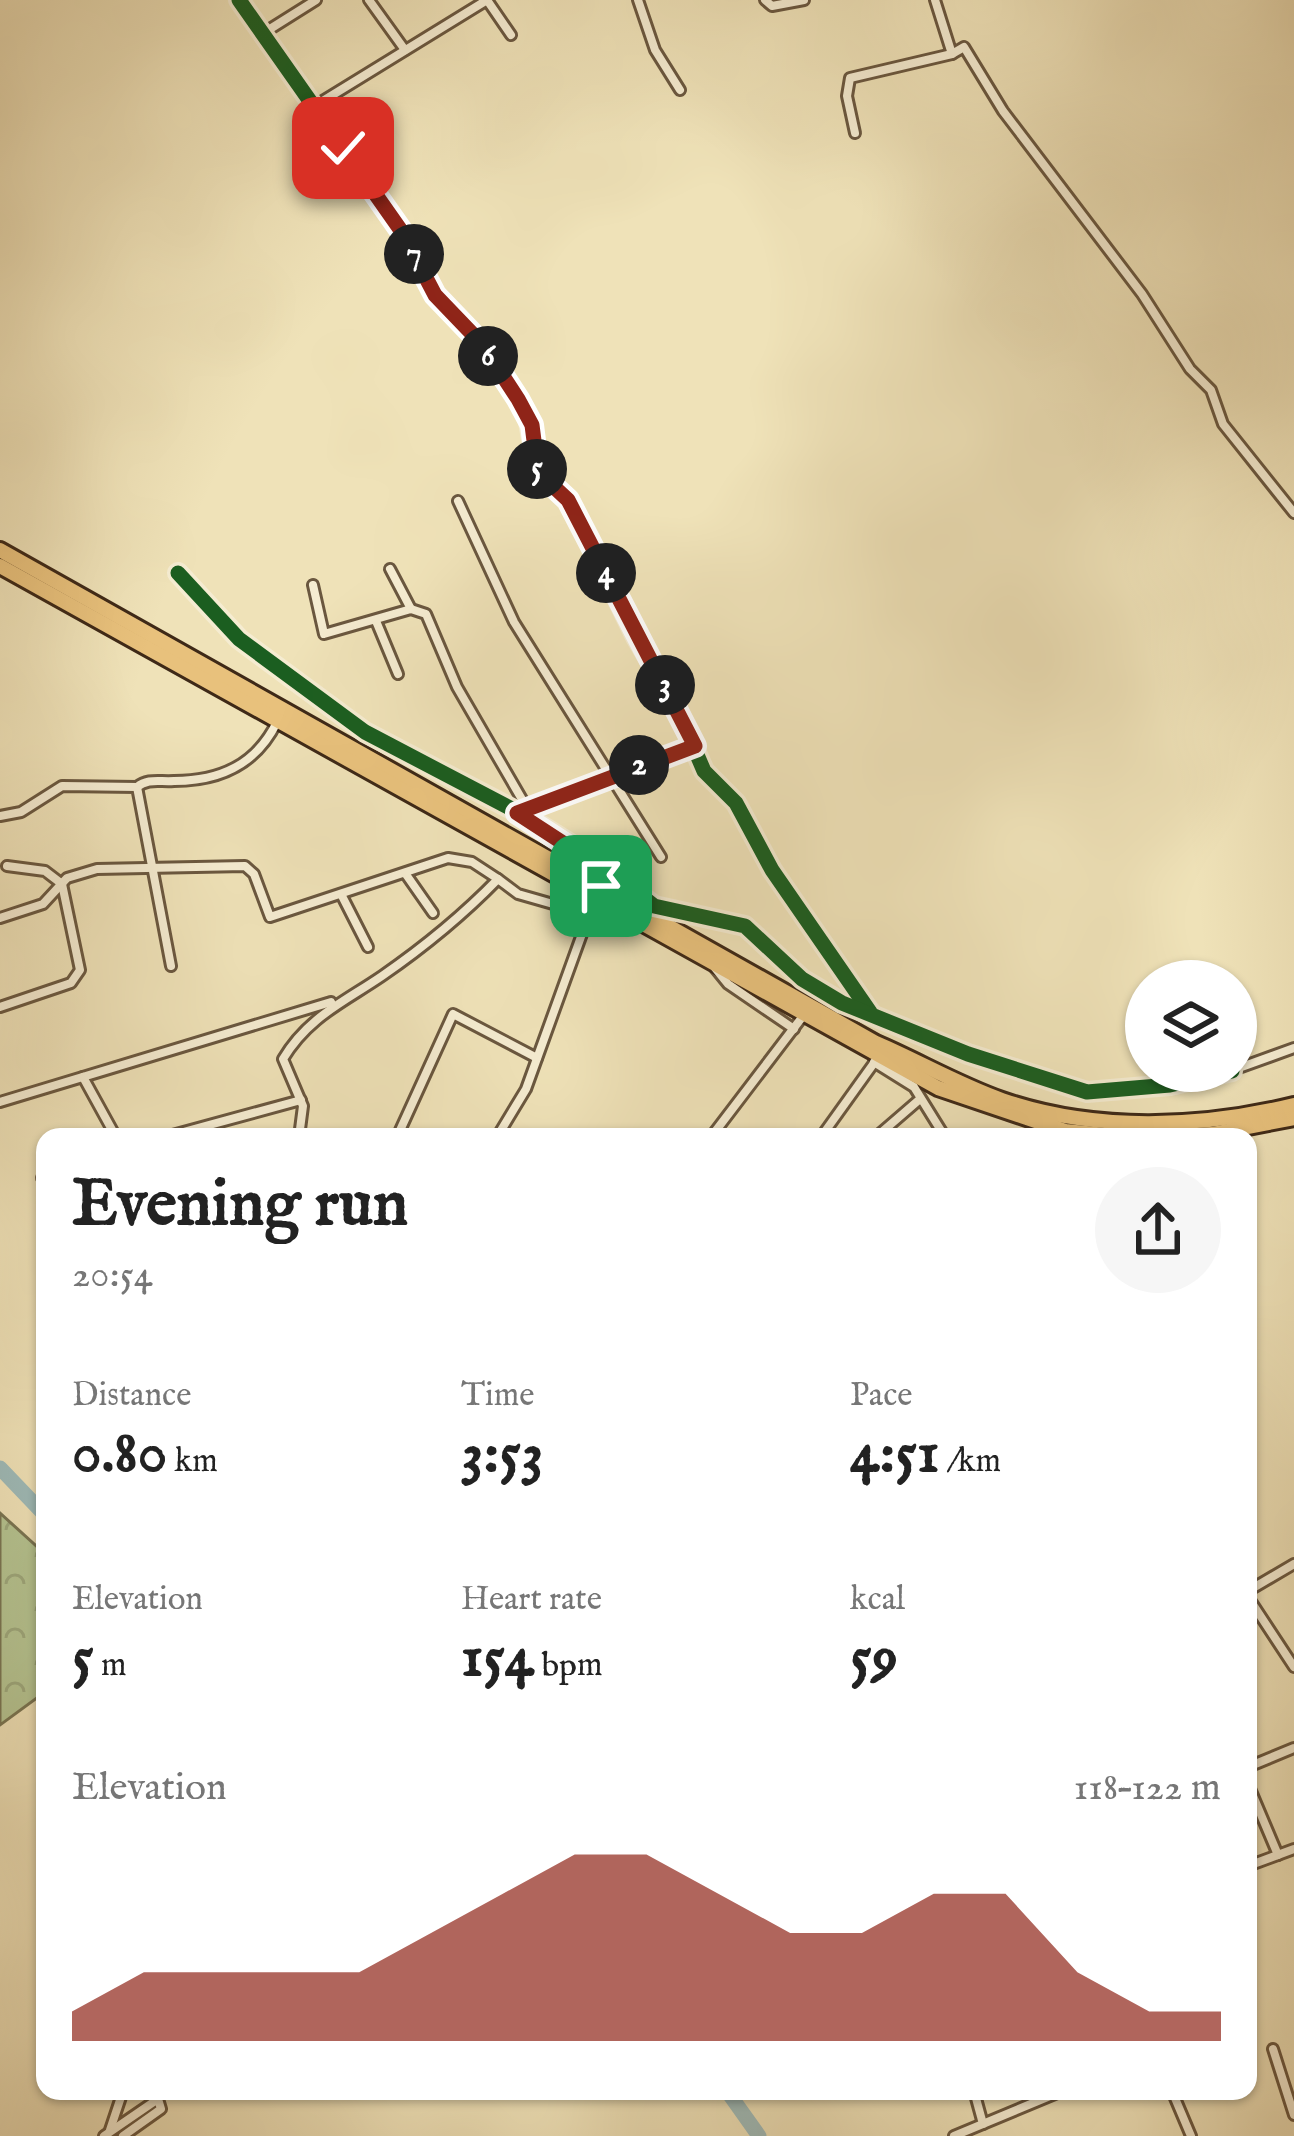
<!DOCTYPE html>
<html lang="en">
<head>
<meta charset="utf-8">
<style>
	body { margin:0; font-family:"IM FELL English",serif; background:#f6f6f6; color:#222; height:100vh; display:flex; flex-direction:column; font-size:45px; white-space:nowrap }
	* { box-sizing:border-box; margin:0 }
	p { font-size:39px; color:#767676 }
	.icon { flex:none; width:66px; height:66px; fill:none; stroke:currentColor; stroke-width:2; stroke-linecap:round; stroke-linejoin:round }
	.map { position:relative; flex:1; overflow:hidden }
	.sheet { position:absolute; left:36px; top:1128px; width:1221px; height:972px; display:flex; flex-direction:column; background:#fff; border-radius:24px; box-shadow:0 3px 9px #0004 }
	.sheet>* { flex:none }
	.buttons { position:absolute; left:1125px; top:960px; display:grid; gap:24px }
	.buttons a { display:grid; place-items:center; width:132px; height:132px; border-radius:50%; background:#fff; box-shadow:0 3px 9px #0004; font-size:60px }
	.pin { position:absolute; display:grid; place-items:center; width:102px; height:102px; color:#fff; margin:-51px; border-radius:24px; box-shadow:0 6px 18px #0006 }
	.km { position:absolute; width:60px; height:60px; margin:-30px; border-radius:50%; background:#222; color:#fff; font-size:33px; line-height:60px; text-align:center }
	.round { display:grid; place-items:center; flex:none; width:126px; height:126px; border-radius:63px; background:#f6f6f6 }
	.headline { display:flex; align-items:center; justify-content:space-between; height:204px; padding:0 36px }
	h1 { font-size:66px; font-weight:700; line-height:90px }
	.metrics { display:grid; grid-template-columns:repeat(3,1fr); gap:18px; height:204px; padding:12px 36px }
	.metrics div { display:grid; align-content:center }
	.metrics b { font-size:60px; font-weight:700 }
	.metrics small { font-size:33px; font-weight:400 }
	.metrics p { font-size:33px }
	.chart { height:336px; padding:24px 36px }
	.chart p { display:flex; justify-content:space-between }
	.chart svg { width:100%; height:216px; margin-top:12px; fill:#8f2418; opacity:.7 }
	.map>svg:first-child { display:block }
	.forest { fill:url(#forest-crowns); stroke:#7a7654; stroke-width:3 }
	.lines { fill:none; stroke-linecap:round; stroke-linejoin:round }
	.river { stroke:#9ebbb9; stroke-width:15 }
	.street-casing { stroke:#6a573f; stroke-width:14 }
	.highway-casing { stroke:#3e2917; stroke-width:20 }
	.street { stroke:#f5ecd1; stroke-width:8 }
	.highway { stroke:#e8c17c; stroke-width:14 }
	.cycleway-casing { stroke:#f5ecd1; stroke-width:22 }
	.cycleway { stroke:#1b5e20; stroke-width:15 }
	.route-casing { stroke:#fff; stroke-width:24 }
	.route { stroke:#8f2418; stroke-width:15 }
</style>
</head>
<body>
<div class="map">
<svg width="1294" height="2136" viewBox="0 0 1294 2136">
	<defs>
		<pattern id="forest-crowns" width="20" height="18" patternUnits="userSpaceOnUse" patternTransform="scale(3)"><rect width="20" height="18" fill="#b5c492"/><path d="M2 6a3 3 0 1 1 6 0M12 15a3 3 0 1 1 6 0" fill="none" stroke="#9da87d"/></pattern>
	</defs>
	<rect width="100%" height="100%" fill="#efe2b8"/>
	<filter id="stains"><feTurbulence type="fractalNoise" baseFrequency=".00167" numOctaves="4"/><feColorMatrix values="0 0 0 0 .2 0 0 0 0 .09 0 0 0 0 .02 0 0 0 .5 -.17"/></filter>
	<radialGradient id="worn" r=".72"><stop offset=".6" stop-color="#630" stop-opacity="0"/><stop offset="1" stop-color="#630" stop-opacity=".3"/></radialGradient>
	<path class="forest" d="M 0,1513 L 45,1554 L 45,1692 L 0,1725 Z"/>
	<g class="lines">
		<g class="river">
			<path d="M 0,1468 L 45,1515"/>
			<path d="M 727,2091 L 759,2136"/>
		</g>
		<g class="street-casing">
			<g id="street">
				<path d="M 239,0 L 402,232 L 435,295 L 482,344 L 528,416 L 538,473 L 569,500 L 636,637 L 673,699 L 704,771 L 736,803 L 772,870 L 869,1010"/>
				<path d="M 369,0 L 405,50"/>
				<path d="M 487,0 L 511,35"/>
				<path d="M 638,0 L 655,50 L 680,90"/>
				<path d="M 765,0 L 772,6 L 804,0"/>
				<path d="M 935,0 L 952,54 L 964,47 L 1003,111 L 1142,294 L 1190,369 L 1211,390 L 1223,424 L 1294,513"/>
				<path d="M 262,34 L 316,0"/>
				<path d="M 313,107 L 487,0"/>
				<path d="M 855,133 L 847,96 L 850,78 L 952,54"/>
				<path d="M 458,501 L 514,622 L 661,857"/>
				<path d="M 390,569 L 411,609"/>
				<path d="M 178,573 L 239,639 L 365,732 L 529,818 L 593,858 L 654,906 L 745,926 L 802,979 L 842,1003 L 968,1054 L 1087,1092 L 1170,1085 L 1232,1071"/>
				<path d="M 313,585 L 324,634 L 411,609 L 426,614 L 457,687 L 527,808"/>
				<path d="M 376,621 L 398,674"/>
				<path d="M 137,787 C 148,778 159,782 174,781 C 220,781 256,765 277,722"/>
				<path d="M 523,810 L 695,746"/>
				<path d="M 0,816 L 21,812 L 62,786 L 137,787 L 171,966"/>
				<path d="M 405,873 L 433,913"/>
				<path d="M 341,894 L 368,947"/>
				<path d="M 0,918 L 43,904 L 67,878 L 97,869 L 245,866 L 254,874 L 270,917 L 448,858 L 472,862 L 498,879"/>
				<path d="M 715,968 L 728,984 L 794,1029"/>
				<path d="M 0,1007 L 71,983 L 80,970 L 62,884 L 45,871 L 7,866"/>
				<path d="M 874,1062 L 914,1087 L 945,1137"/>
				<path d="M 1236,1069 L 1294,1048"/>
				<path d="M 83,1077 L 116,1137"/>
				<path d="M 0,1102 L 331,1002"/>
				<path d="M 165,1137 L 301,1100"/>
				<path d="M 299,1137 L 303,1106 L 283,1059 C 308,1017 344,1002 382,976 C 424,947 463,915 498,879 L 518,894 L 588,914"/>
				<path d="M 397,1137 L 453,1014 L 537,1058"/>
				<path d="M 497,1137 L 526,1089 L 595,898"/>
				<path d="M 711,1137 L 803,1016"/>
				<path d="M 821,1137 L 874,1063"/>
				<path d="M 876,1137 L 920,1099"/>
				<path d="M 42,1178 L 45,1177"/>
				<path d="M 1248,1591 L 1294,1564"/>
				<path d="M 1248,1597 L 1294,1667"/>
				<path d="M 1248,1767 L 1294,1748"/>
				<path d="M 1248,1784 L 1278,1855"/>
				<path d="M 1248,1866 L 1294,1849"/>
				<path d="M 1273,2049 L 1294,2115"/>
				<path d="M 974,2091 L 983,2124"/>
				<path d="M 1172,2091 L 1191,2136"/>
				<path d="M 110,2130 L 123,2091"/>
				<path d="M 104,2136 L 158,2099 L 161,2109 L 123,2136"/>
				<path d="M 954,2136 L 1062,2091"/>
			</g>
		</g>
		<g class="highway-casing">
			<g id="highway">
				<path d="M 0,550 L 876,1043 C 918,1061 959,1085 1002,1100 C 1095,1132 1200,1128 1294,1105"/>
				<path d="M 0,566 L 938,1088 L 1065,1131 L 1127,1137"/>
				<path d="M 1153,1137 L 1212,1134 L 1294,1118"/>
			</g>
		</g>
		<use href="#street" class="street"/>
		<use href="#highway" class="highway"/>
		<g class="cycleway-casing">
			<g id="cycleway">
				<path d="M 239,0 L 402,232 L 435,295 L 482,344 L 528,416 L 538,473 L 569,500 L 636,637 L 673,699 L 704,771 L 736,803 L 772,870 L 870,1012"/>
				<path d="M 178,573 L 239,639 L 365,732 L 529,818 L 593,858 L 654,906 L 745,926 L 802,979 L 842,1003 L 968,1054 L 1087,1092 L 1170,1085 L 1232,1071"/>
			</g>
		</g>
		<use href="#cycleway" class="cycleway"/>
	</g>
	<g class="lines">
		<g class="route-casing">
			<path id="route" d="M 343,148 L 402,232 L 435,295 L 482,344 L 518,399 L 532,425 L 538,472 L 568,500 L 695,746 L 517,813 L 606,871 L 601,886"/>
		</g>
		<use href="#route" class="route"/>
	</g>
	<rect width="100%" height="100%" filter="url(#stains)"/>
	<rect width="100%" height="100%" fill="url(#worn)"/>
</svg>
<div class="buttons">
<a><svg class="icon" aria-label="layers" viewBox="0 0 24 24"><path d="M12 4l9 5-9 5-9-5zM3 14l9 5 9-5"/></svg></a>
</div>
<div class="pin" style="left:601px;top:886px;background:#1e9e55"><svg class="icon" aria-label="arrive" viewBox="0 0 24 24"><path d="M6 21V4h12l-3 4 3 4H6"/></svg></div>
<div class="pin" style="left:343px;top:148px;background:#d93025"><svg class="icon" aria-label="check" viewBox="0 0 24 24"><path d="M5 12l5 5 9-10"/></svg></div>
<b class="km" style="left:639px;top:765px">2</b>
<b class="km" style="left:665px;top:685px">3</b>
<b class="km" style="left:606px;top:573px">4</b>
<b class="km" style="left:537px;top:469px">5</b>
<b class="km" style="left:488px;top:356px">6</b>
<b class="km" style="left:414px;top:254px">7</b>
<section class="sheet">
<div class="headline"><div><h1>Evening run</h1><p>20:54</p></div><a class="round"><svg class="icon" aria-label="share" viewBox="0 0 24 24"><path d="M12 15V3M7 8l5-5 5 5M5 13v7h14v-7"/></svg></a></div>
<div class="metrics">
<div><p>Distance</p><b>0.80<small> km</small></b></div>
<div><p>Time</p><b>3:53</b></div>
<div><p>Pace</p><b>4:51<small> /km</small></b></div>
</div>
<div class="metrics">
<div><p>Elevation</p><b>5<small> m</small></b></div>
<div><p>Heart rate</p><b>154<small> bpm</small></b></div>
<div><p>kcal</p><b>59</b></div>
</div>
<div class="chart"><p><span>Elevation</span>118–122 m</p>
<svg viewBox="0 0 160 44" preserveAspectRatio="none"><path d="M0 44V38L10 30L20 30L30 30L40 30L50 22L60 14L70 6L80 6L90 14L100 22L110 22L120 14L130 14L140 30L150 38L160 38V44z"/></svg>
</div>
</section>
</div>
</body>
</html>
